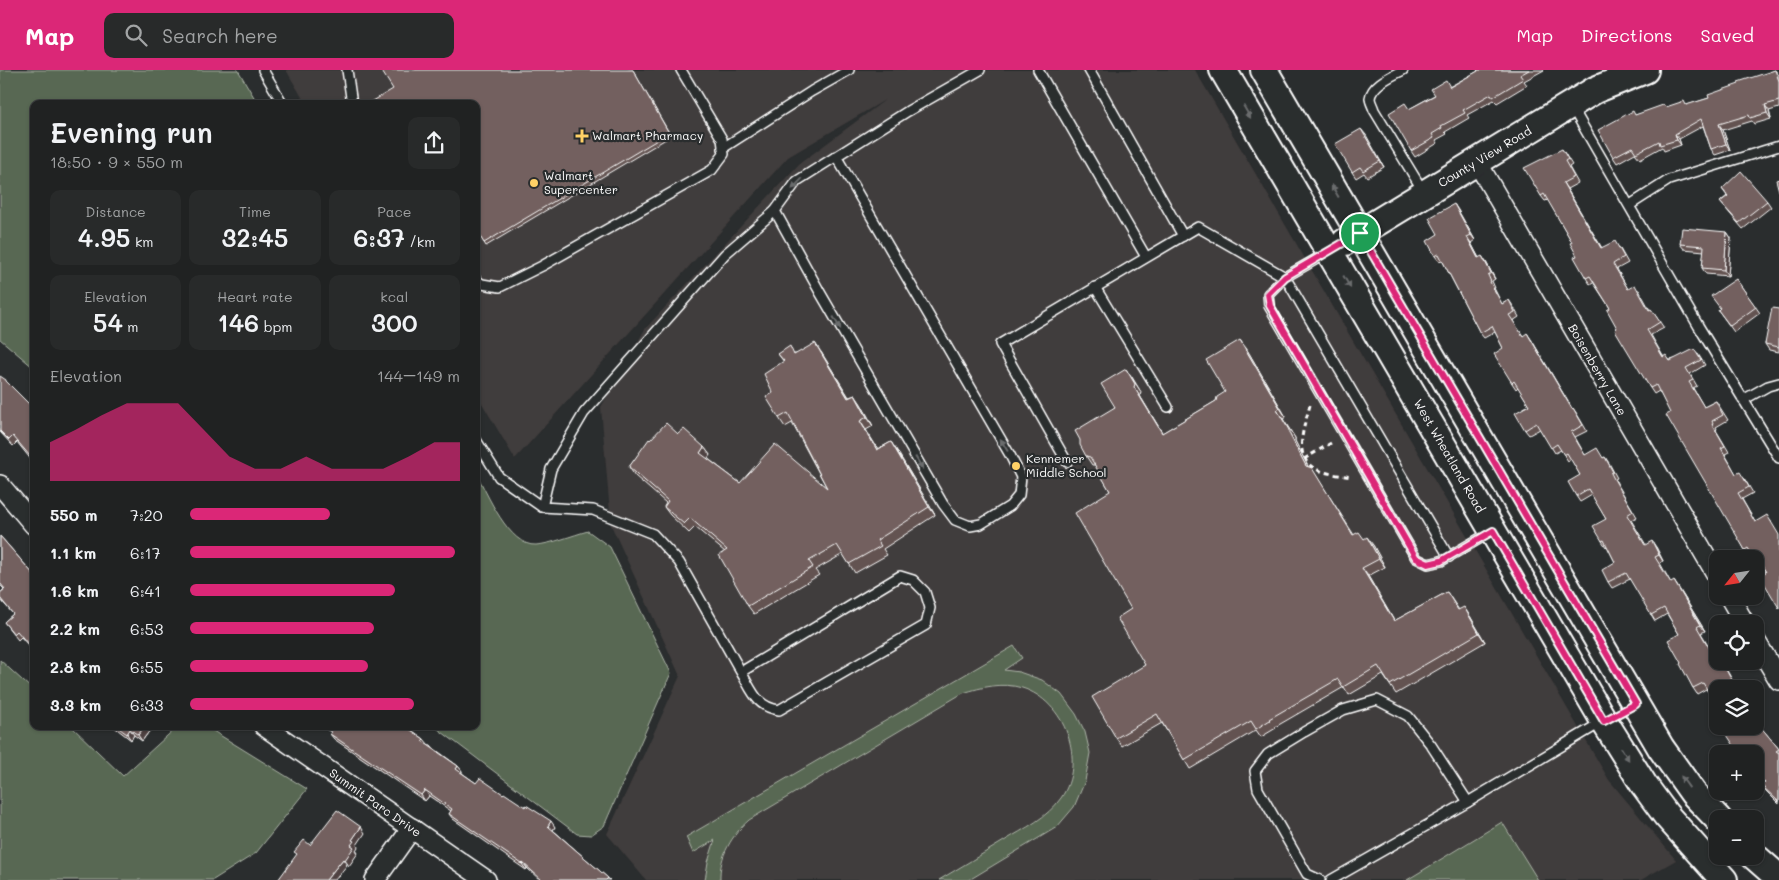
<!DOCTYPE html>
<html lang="en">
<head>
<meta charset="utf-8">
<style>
	body { margin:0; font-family:Mali,sans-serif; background:#282a2a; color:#f1f3f6; height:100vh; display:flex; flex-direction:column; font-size:19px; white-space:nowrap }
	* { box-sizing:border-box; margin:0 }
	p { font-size:16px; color:#a2a4a5 }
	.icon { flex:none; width:28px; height:28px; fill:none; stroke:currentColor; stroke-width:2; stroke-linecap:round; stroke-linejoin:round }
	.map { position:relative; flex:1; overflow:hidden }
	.sheet { position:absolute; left:30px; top:30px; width:450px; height:630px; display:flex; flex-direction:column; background:#202222; border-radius:10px; box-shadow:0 1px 4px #0004,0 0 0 1px #3d3f40 }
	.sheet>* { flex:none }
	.needle { width:32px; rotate:240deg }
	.fabs { position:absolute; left:1709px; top:480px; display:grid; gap:10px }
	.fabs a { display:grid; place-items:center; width:55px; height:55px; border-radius:10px; background:#202222; box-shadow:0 1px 4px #0004,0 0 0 1px #3d3f40; font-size:25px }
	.pin { position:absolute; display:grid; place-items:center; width:42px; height:42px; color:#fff; margin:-21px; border:2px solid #fff; border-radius:50%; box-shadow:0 1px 5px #0007 }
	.round { display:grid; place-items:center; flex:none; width:52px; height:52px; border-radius:10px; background:#282a2a }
	.head { display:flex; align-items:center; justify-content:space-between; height:85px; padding:0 20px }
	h1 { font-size:28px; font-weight:600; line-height:38px }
	.metrics { display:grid; grid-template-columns:repeat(3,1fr); gap:8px; height:85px; padding:5px 20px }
	.metrics div { display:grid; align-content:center; border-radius:10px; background:#282a2a; text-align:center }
	.metrics b { font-size:25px; font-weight:600 }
	.metrics small { font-size:14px; font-weight:400 }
	.metrics p { font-size:14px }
	.chart { height:140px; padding:10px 20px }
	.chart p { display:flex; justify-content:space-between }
	.chart svg { width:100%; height:90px; margin-top:5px; fill:#db2777; opacity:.7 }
	ul { padding:0 20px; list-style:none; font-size:16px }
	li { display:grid; grid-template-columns:80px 60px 1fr; align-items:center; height:38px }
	li i { height:12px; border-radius:6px; background:#db2777 }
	header { display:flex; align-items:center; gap:30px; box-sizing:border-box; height:70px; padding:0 25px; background:#db2777; color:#fff }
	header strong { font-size:24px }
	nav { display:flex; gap:28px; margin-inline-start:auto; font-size:18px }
	.search { width:350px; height:45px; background:#282a2a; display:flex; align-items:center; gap:12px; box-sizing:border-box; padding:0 18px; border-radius:10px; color:#a2a4a5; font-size:19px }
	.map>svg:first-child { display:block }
	.built { fill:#403c3c }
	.green { fill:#586852; stroke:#acb4a8 }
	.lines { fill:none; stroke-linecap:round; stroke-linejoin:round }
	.lane-casing { stroke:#fff; stroke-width:12 }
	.street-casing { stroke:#fff; stroke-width:22 }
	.secondary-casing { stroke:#fff; stroke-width:30 }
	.path { stroke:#fff; stroke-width:3; stroke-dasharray:5 4; stroke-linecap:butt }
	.lane { stroke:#2a2d2e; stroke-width:9 }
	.street { stroke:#2a2d2e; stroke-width:19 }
	.secondary { stroke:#2a2d2e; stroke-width:26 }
	.wall { fill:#635351; stroke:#fff }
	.shaded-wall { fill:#504342; stroke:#fff }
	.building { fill:#73605e; stroke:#fff }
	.oneway { fill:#6a6c6d }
	.route-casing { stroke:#fff; stroke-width:10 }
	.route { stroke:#db2777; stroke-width:6 }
	.poi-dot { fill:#ffd166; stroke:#2a2d2e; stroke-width:2 }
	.labels { text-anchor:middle; stroke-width:4.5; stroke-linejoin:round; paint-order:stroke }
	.poi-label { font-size:12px; fill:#fff; stroke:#2a2d2e; text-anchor:start }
	.street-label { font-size:12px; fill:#fff; stroke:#2a2d2e }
</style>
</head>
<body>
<header>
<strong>Map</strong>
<div class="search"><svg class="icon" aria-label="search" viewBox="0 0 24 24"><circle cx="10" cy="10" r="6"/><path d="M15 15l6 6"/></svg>Search here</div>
<nav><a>Map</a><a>Directions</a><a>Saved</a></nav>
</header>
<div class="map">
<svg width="1779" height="810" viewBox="0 0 1779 810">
	<rect width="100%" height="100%" fill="#2a2d2e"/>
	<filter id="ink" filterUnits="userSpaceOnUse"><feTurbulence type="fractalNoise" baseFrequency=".02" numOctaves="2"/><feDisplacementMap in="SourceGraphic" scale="10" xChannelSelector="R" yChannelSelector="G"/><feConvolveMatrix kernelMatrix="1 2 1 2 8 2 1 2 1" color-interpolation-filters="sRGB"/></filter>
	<g filter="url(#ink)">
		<path class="built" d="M 286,0 L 1195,0 L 1609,710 L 1676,790 L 1641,810 L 646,810 L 607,764 L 680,606 L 611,455 L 601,337 L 645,259 L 799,94 L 885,30 L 788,87 L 515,389 L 476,323 L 476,34 L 306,34 Z"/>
		<g class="green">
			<path d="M 0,0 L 238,0 L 258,34 L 34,34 L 34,298 L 0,269 Z"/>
			<path d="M 476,403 C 487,423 509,477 536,475 C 551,474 573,465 588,461 L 610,477 L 671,603 L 604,756 L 591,765 L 577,764 L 434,656 L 476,656 Z"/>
			<path d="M 1014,576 L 1022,588 L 1004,600 L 1019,602 L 1042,610 L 1061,624 L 1076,644 L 1085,662 L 1090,683 L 1085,711 L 1074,737 L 1057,757 L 969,810 L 939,810 C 961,797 982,784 1004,771 C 1025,758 1047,748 1061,728 C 1087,691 1065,631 1022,618 C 1003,612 982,617 963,623 L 749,750 C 732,765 719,786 720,810 L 705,810 L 708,792 L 715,770 L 693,783 L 686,767 Z"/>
			<path d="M 0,590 L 34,621 L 34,656 L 71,656 L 123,706 L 178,656 L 205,656 L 307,719 L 256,783 L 213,810 L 0,810 Z"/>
			<path d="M 1502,752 L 1538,810 L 1407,810 Z"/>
		</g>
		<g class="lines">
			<g class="lane-casing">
				<g id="lane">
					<path d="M 263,0 L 283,34"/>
					<path d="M 347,0 L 352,34"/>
					<path d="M 1038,0 L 1146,187"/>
					<path d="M 1089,0 L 1183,166"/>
					<path d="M 1403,0 C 1392,6 1372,14 1370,28 C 1370,32 1373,36 1374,40 L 1423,121"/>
					<path d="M 1572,37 L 1699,257 L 1779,388"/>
					<path d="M 723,78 L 812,21 L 849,0"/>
					<path d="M 836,86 L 1010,385 L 1021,407 L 1019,425 L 1010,436 L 981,454 L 970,456 L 955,450 L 943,434 L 821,224 L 775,141 L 797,111 L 908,41 L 980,0"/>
					<path d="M 1630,135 L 1669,110 L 1779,76"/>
					<path d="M 1327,183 L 1285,207 L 1268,224 L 1269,236 L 1416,488 L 1428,494 L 1441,491 L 1491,462"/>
					<path d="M 476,210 L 482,214 L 500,217 L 542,196 L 712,100 L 724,84 L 722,69 L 681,0"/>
					<path d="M 1095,217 L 1168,337"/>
					<path d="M 1743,330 L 1768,316 L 1779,313"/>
					<path d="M 476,370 L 499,407 L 542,437"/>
					<path d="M 1067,392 L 1000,274 L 1198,157 L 1285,207 L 1449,487"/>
					<path d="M 741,602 C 752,620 756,637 779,640 L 926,555 L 930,538 L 925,522 L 913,510 L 900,506 L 741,602 L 679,492 L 653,464 L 593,440 L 542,437 L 551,399 L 584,343 L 725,184 L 775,141"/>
					<path d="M 1320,810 L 1307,804 L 1258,719 L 1255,701 L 1268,684 L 1304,662 L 1343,640 L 1377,630 L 1408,646 L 1431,675 L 1468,732"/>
					<path d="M 1331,810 L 1468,732 L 1602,652"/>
				</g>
			</g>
			<g class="street-casing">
				<g id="street">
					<path d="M 1477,92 L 1718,507"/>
					<path d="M 0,415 L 34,455"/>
					<path d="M 1729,526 L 1745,554"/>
					<path d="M 1755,570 L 1779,610"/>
					<path d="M 264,656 L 486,810"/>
					<path d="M 375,810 L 412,758"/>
				</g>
			</g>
			<g class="secondary-casing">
				<g id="secondary">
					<path d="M 1223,0 L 1604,651 L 1644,715 L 1666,745 L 1724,810"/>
					<path d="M 1264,0 L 1661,678 L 1693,723 L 1718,749"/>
					<path d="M 1345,172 L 1595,20 L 1645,0"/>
					<path d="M 1754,786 L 1779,808"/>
				</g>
			</g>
			<g class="path">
				<path d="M 1310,335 C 1305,355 1291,387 1316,399 C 1326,404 1340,405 1351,407"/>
				<path d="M 1304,389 L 1331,373"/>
			</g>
			<use href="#lane" class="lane"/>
			<use href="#street" class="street"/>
			<use href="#secondary" class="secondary"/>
		</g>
		<g class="wall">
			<path d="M 633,0 L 671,66 L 486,176 L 393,19 Z"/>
			<path d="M 1477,0 L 1544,0 L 1524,11 L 1527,15 L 1497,33 L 1494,30 L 1467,45 L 1469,48 L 1445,62 L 1447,64 L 1436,70 L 1438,73 L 1415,87 L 1411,81 L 1409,39 L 1478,1 Z"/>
			<path d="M 1775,0 L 1779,5 L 1779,38 L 1769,41 L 1771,49 L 1754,54 L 1752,51 L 1723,60 L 1730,80 L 1715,85 L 1711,79 L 1703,56 L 1679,69 L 1681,75 L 1664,81 L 1662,77 L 1640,89 L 1635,83 L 1617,93 L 1613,87 L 1635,45 L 1666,37 L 1687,35 L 1709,28 Z"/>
			<path d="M 1361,59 L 1384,97 L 1367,107 L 1364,103 L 1356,108 L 1352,102 Z"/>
			<path d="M 1562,79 L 1572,95 L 1569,97 L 1578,113 L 1567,119 L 1602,178 L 1619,177 L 1628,193 L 1617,199 L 1628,219 L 1639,220 L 1650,240 L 1651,239 L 1664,258 L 1651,265 L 1663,286 L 1670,290 L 1698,284 L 1705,295 L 1690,304 L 1697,316 L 1693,318 L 1704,337 L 1716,331 L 1728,350 L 1716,357 L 1717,359 L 1716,360 L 1729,382 L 1725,384 L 1736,404 L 1744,408 L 1753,423 L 1742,429 L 1755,452 L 1771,451 L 1766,502 L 1757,487 L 1755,488 L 1752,484 L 1749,486 L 1745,480 L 1659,321 L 1654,324 L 1650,318 L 1617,258 L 1610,238 L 1593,212 L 1590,214 L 1586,208 L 1572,172 L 1548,130 L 1545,131 L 1541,126 Z"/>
			<path d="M 1722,119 L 1767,131 L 1771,137 L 1743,159 L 1720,132 L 1727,126 Z"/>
			<path d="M 1454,134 L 1475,170 L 1471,173 L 1479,188 L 1486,192 L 1495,209 L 1492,211 L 1495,218 L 1494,218 L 1502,234 L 1509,230 L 1513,236 L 1519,247 L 1513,251 L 1523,266 L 1531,269 L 1572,339 L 1573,338 L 1577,344 L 1587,361 L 1575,367 L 1585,385 L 1603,388 L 1605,387 L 1609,393 L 1617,408 L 1615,409 L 1618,415 L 1637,447 L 1631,450 L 1646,475 L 1656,477 L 1663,491 L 1660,493 L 1671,513 L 1678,517 L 1705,561 L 1701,563 L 1715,586 L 1715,625 L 1712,627 L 1706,619 L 1697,624 L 1693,618 L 1681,593 L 1679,564 L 1667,544 L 1655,551 L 1630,509 L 1612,518 L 1608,512 L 1615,492 L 1607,476 L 1606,477 L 1602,471 L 1606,449 L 1592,425 L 1580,432 L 1576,426 L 1580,405 L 1571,389 L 1568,391 L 1561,380 L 1555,383 L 1540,359 L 1529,365 L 1525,360 L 1529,335 L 1518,317 L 1516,319 L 1512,313 L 1503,278 L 1495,262 L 1484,268 L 1480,263 L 1442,190 L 1439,191 L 1435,186 L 1438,164 Z"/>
			<path d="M 1727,162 L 1731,168 L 1728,206 L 1706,204 L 1702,198 L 1704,181 L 1684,179 L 1680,174 Z"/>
			<path d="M 1736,209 L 1760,243 L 1734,262 L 1718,240 L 1720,238 Z"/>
			<path d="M 1779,239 L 1779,282 L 1769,280 L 1765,274 Z"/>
			<path d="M 1246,278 L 1286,347 L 1283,349 L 1295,368 L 1295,371 L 1308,397 L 1317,407 L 1354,465 L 1364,469 L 1373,475 L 1385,497 L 1368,506 L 1394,551 L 1447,522 L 1459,540 L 1470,546 L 1485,572 L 1396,624 L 1383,605 L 1349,625 L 1344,617 L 1275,657 L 1276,658 L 1261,667 L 1256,660 L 1190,699 L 1162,653 L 1122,676 L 1116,668 L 1145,595 L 1131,539 L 1110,421 L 1095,395 L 1092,395 L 1086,386 L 1132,307 L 1141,322 L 1140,326 L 1162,363 L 1216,331 L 1225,322 Z"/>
			<path d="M 821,282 L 849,327 L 855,325 L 861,334 L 873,356 L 866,360 L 878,379 L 891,372 L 897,381 L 935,445 L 883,479 L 887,485 L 855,503 L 843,484 L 815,500 L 819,505 L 754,544 L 748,536 L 725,482 L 695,457 L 689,463 L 670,445 L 664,437 L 666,433 L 635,406 L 629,397 L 650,370 L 678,364 L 704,377 L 710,385 L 707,388 L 740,413 L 827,418 L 792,353 L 785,357 L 779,348 L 773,323 L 784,292 L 778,284 L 796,284 Z"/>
			<path d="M 10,316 L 30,335 L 34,334 L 34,394 L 29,387 L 17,372 L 13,376 L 0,362 Z"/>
			<path d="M 0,466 L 34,505 L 34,582 L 21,567 L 18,570 L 4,552 L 13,544 L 0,529 L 0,523 L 4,519 L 0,515 Z"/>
			<path d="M 1755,641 L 1762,651 L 1758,654 L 1779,679 L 1779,734 L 1766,721 L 1762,716 L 1765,713 L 1755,702 L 1755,684 L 1740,684 L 1735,677 L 1755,656 Z"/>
			<path d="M 113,656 L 153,656 L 142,671 L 134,665 L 131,670 Z"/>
			<path d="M 320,656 L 406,656 L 424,669 L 428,674 L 458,696 L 462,701 L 462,703 L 476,713 L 503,724 L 555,757 L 553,760 L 610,810 L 540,810 L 527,798 L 526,800 L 453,749 L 449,744 L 451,741 L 429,726 L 425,731 L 334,669 L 330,664 L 331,662 Z"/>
		</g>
		<g class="shaded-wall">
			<path d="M 1765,35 L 1769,41 L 1771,49 L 1767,43 Z"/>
			<path d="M 1719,54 L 1723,60 L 1730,80 L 1726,74 Z"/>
			<path d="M 1361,59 L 1366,65 L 1384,97 L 1380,91 Z"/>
			<path d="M 1675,64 L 1679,69 L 1681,75 L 1677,70 Z"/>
			<path d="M 1563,113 L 1567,119 L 1605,184 L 1601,178 Z"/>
			<path d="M 1454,134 L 1458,140 L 1475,170 L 1471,165 Z"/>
			<path d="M 1727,162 L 1731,168 L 1728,206 L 1724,200 Z"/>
			<path d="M 1467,167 L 1471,173 L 1482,194 L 1478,188 Z"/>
			<path d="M 1482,186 L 1486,192 L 1495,209 L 1491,203 Z"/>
			<path d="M 1527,263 L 1531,269 L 1576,345 L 1572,339 Z"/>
			<path d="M 1240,270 L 1246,278 L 1286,347 L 1280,338 Z"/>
			<path d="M 815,273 L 821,282 L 854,336 L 848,328 Z"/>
			<path d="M 1126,299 L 1141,322 L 1140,326 L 1168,372 L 1134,317 Z"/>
			<path d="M 855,325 L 861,334 L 873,356 L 867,347 Z"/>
			<path d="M 1277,340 L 1295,368 L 1295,371 L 1312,404 L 1306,396 Z"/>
			<path d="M 860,351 L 866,360 L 883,388 L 877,380 Z"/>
			<path d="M 891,372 L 897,381 L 935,445 L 929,437 Z"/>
			<path d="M 704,377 L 710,385 L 706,391 L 700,383 Z"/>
			<path d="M 1367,467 L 1373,475 L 1385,497 L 1379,489 Z"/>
			<path d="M 1652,471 L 1656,477 L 1663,491 L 1659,485 Z"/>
			<path d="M 1362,498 L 1368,506 L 1399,559 L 1394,551 Z"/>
			<path d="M 1674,511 L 1678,517 L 1705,561 L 1700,555 Z"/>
			<path d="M 1464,537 L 1470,546 L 1485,572 L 1479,563 Z"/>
			<path d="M 1721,591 L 1722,591 L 1737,619 L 1734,614 Z"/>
			<path d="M 145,656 L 153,656 L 142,671 L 138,665 Z"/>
			<path d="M 130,659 L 134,665 L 131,670 L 127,664 Z"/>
			<path d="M 458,696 L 462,701 L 460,705 L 456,699 Z"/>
			<path d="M 425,720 L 429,726 L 425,731 L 421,725 Z"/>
			<path d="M 551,751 L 555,757 L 552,761 L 548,756 Z"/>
			<path d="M 361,757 L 365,763 L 357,775 L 358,777 L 356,780 L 358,783 L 349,796 L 345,790 L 351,775 L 352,770 Z"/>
			<path d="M 343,789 L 347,795 L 335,810 L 326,810 Z"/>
			<path d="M 523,793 L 527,798 L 526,800 L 522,794 Z"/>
		</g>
		<g class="building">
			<path d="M 381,0 L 633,0 L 669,63 L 484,173 L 476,160 L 476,34 L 368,34 L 393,19 Z"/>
			<path d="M 1477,0 L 1529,0 L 1520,5 L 1523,9 L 1493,27 L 1491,24 L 1463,40 L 1465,43 L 1441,56 L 1442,58 L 1432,64 L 1434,68 L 1411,81 L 1389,43 L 1405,33 L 1409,39 L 1435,25 L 1431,19 L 1446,10 L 1450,17 L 1478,1 Z"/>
			<path d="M 1775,0 L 1779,11 L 1779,31 L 1765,35 L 1767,43 L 1750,48 L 1749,45 L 1719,54 L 1726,74 L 1711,79 L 1701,49 L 1675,64 L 1677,70 L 1660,75 L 1659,71 L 1636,83 L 1632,77 L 1613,87 L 1598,60 L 1633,41 L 1635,45 L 1663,35 L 1666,37 L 1684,31 L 1686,35 L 1709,28 L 1708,25 L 1739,14 L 1738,12 Z"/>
			<path d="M 1361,59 L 1380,91 L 1363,101 L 1360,97 L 1352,102 L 1335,74 Z"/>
			<path d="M 1562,79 L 1568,89 L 1565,91 L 1574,107 L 1563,113 L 1601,178 L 1615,171 L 1624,187 L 1613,194 L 1628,219 L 1635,215 L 1649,240 L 1651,239 L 1660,252 L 1647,260 L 1663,287 L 1666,285 L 1670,291 L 1694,279 L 1701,290 L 1686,298 L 1693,310 L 1689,312 L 1704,337 L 1716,331 L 1723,345 L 1712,351 L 1713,353 L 1712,354 L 1725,376 L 1721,378 L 1736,404 L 1740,402 L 1749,417 L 1738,423 L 1755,452 L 1767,445 L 1779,465 L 1779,538 L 1760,506 L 1766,502 L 1753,481 L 1751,483 L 1748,478 L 1745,480 L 1666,345 L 1670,343 L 1656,315 L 1650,318 L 1615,260 L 1617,258 L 1607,240 L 1610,238 L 1590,206 L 1586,208 L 1574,187 L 1577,186 L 1570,173 L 1572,172 L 1544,124 L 1541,126 L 1524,98 Z"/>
			<path d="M 1741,101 L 1767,131 L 1739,153 L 1720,132 L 1728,126 L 1722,119 Z"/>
			<path d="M 1779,109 L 1779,121 L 1776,110 Z"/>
			<path d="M 1454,134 L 1471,165 L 1467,167 L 1478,188 L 1482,186 L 1491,203 L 1488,205 L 1491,212 L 1490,212 L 1502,234 L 1509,230 L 1515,242 L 1509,245 L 1523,266 L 1527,263 L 1572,339 L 1573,338 L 1583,355 L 1571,362 L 1585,385 L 1597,378 L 1603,388 L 1605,387 L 1613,402 L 1611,403 L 1614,409 L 1633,441 L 1627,445 L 1645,475 L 1652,471 L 1659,485 L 1655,487 L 1671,513 L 1674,511 L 1700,555 L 1697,557 L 1714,586 L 1717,585 L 1718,591 L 1721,591 L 1734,614 L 1736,613 L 1740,619 L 1718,619 L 1718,628 L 1711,619 L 1708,621 L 1703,613 L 1693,618 L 1680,594 L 1681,593 L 1668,570 L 1679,564 L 1664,538 L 1651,545 L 1626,503 L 1608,512 L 1602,500 L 1615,492 L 1604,470 L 1602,471 L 1593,456 L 1606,449 L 1588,419 L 1576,426 L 1568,412 L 1580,405 L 1567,383 L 1564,385 L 1557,374 L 1551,378 L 1536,353 L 1525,360 L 1515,343 L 1529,335 L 1514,311 L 1512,313 L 1494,284 L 1503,278 L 1492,256 L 1480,263 L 1439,184 L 1435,186 L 1427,171 L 1438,164 L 1429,148 Z"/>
			<path d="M 1682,158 L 1727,162 L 1724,200 L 1702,198 L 1704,176 L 1680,174 Z"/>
			<path d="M 1736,209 L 1756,237 L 1730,256 L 1718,240 L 1720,238 L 1711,226 Z"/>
			<path d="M 1772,238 L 1779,239 L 1779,277 L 1765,274 Z"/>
			<path d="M 1240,270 L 1280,338 L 1277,340 L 1289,360 L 1289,363 L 1306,396 L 1312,398 L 1353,465 L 1359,462 L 1364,469 L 1367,467 L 1379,489 L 1362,498 L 1394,551 L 1447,522 L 1458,540 L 1464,537 L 1479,563 L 1390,615 L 1378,596 L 1343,617 L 1338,609 L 1269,649 L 1270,650 L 1256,659 L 1251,651 L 1184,690 L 1157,644 L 1116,668 L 1092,627 L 1145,595 L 1117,548 L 1131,539 L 1075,443 L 1110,421 L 1090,387 L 1086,386 L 1080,375 L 1080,370 L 1075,361 L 1115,337 L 1101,314 L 1126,299 L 1135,314 L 1134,317 L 1162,363 L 1216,331 L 1217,327 L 1225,322 L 1206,290 Z"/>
			<path d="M 815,273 L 848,328 L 855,325 L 867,347 L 860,351 L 877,380 L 891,372 L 929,437 L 877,470 L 881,476 L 849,494 L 837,475 L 809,491 L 813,497 L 748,536 L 719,485 L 727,480 L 690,448 L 684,454 L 664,437 L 668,431 L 629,397 L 649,369 L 650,370 L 666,353 L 678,364 L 684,359 L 704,377 L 700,383 L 740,413 L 775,374 L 827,418 L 788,343 L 779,348 L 766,327 L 773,323 L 764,304 L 784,291 L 778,284 L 790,276 L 794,285 Z"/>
			<path d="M 0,306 L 6,310 L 6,311 L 30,335 L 33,332 L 34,334 L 34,392 L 29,387 L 30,386 L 13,366 L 9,370 L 0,361 Z"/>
			<path d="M 0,466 L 34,505 L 34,581 L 17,561 L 14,564 L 4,552 L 13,544 L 0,528 L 0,523 L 5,519 L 0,513 Z"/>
			<path d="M 1755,650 L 1779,679 L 1776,681 L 1779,683 L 1779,732 L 1762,716 L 1765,713 L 1755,701 L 1755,684 L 1741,684 L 1735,677 L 1721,656 L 1755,656 Z"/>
			<path d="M 116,656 L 145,656 L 138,665 L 130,659 L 127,664 Z"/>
			<path d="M 328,656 L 405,656 L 424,669 L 422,671 L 458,696 L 456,699 L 476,713 L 480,708 L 503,724 L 504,723 L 525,737 L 526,735 L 551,751 L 548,756 L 608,808 L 606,810 L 542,810 L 523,793 L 522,794 L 449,744 L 452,739 L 425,720 L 421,725 L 330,664 L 333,659 Z"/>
			<path d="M 337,740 L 361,757 L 352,770 L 354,771 L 351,775 L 354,777 L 345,790 L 343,789 L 326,810 L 278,810 L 297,784 L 294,782 L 304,770 L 310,775 Z"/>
		</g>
		<defs><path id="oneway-solid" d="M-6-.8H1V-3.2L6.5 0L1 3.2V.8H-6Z" transform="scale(1.25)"/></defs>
		<g class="oneway">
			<use href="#oneway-solid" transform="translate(1247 42) rotate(60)"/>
			<use href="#oneway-solid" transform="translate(797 114) rotate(134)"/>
			<use href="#oneway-solid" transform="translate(1335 121) rotate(-120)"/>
			<use href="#oneway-solid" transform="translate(1347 212) rotate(60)"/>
			<use href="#oneway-solid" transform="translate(837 253) rotate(60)"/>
			<use href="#oneway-solid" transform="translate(1004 375) rotate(-121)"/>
			<use href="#oneway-solid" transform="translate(919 393) rotate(60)"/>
			<use href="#oneway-solid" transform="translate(1625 684) rotate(58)"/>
			<use href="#oneway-solid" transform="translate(1685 712) rotate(-125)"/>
		</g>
	</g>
	<g class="lines" filter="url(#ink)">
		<g class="route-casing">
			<path id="route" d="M 1360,163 L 1636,634 L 1604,651 L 1493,461 L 1441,491 L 1428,494 L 1416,488 L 1270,236 L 1268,224 L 1285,207 Z"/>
		</g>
		<use href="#route" class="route"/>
	</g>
	<g class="poi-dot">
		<path d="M579.5 58.5h5v5h5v5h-5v5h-5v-5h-5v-5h5z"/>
		<circle cx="534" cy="113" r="5"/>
		<circle cx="1016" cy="396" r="5"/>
	</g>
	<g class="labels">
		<g class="poi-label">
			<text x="592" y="70">Walmart Pharmacy</text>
			<text x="544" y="110">Walmart<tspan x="544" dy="14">Supercenter</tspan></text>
			<text x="1026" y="393">Kennemer<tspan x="1026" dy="14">Middle School</tspan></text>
		</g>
		<g class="street-label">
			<text transform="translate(1485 87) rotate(-31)" y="4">County View Road</text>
			<text transform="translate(1597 300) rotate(60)" y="4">Boisenberry Lane</text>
			<text transform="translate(1449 386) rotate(60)" y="4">West Wheatland Road</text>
			<text transform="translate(375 733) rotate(35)" y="4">Summit Parc Drive</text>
		</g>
	</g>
</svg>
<div class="fabs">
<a><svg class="needle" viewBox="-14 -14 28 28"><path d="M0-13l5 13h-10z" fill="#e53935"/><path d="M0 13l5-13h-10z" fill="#a2a4a5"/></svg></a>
<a><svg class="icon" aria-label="locate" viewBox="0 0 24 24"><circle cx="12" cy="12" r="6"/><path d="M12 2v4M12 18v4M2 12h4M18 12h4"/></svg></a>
<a><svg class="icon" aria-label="layers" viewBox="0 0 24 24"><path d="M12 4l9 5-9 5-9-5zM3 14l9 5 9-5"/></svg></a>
<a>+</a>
<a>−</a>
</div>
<div class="pin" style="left:1360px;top:163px;background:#1e9e55"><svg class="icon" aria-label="arrive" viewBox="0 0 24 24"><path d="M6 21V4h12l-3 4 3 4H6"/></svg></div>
<section class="sheet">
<div class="head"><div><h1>Evening run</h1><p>18:50 · 9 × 550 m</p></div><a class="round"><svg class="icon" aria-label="share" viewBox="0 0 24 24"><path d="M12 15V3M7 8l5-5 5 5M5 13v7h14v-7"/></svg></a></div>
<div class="metrics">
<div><p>Distance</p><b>4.95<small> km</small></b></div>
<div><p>Time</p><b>32:45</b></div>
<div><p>Pace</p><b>6:37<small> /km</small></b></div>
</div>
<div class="metrics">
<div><p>Elevation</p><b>54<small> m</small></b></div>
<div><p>Heart rate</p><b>146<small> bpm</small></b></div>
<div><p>kcal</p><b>300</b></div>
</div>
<div class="chart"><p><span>Elevation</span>144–149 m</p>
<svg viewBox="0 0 160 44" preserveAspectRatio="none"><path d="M0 44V25L10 19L20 12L30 6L40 6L50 6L60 19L70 32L80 38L90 38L100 32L110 38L120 38L130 38L140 32L150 25L160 25V44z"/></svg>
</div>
<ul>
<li><b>550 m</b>7:20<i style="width:52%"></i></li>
<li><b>1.1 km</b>6:17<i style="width:98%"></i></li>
<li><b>1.6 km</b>6:41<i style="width:76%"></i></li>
<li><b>2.2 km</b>6:53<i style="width:68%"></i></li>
<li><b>2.8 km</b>6:55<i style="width:66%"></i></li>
<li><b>3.3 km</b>6:33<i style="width:83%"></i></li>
</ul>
</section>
</div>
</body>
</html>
